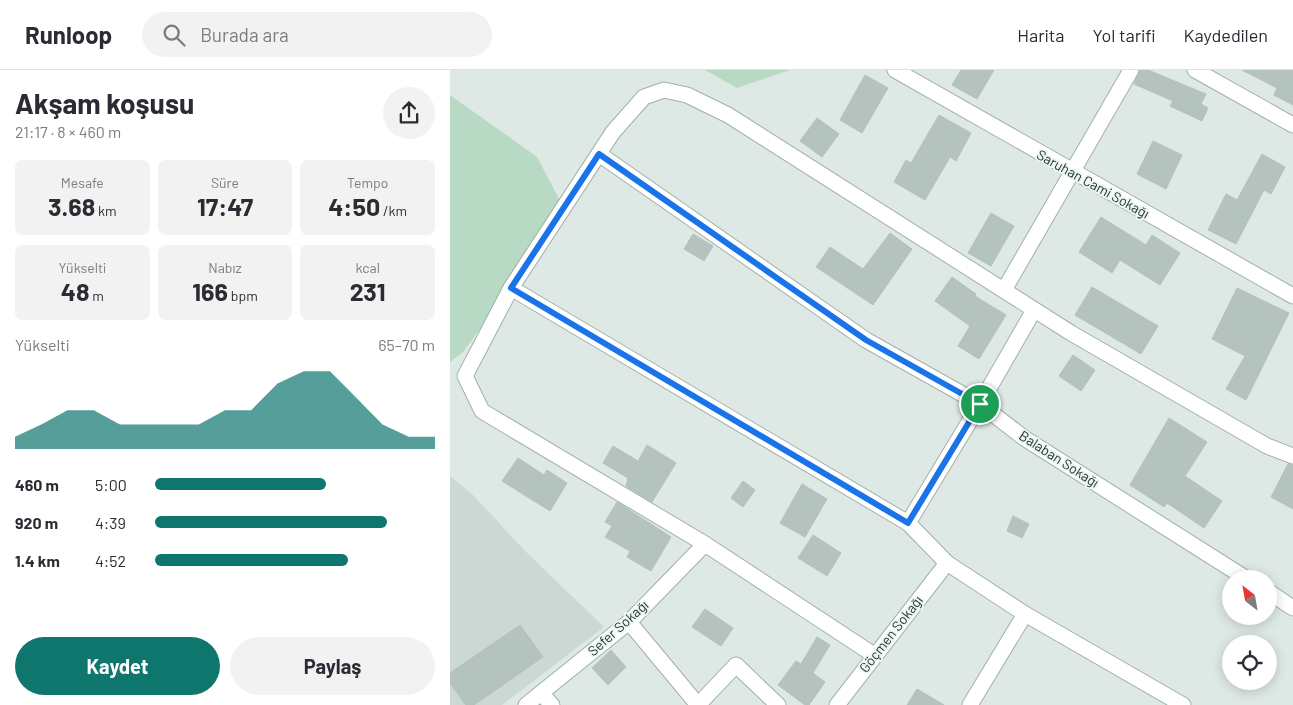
<!DOCTYPE html>
<html lang="tr">
<head>
<meta charset="utf-8">
<style>
	body { margin:0; font-family:Barlow,sans-serif; background:#f2f2f3; color:#2b2b33; height:100vh; display:flex; flex-direction:column; font-size:19px; white-space:nowrap }
	* { box-sizing:border-box; margin:0 }
	p { font-size:16px; color:#7c7c81 }
	.icon { flex:none; width:28px; height:28px; fill:none; stroke:currentColor; stroke-width:2; stroke-linecap:round; stroke-linejoin:round }
	.map { position:relative; flex:1; overflow:hidden }
	.sheet { display:flex; flex-direction:column; background:#fff; width:450px }
	.sheet>* { flex:none }
	.needle { width:32px; rotate:329deg }
	.tools { position:absolute; left:772px; top:500px; display:grid; gap:10px }
	.tools a { display:grid; place-items:center; width:55px; height:55px; border-radius:50%; background:#fff; box-shadow:0 2px 12px #0003; font-size:25px }
	.pin { position:absolute; display:grid; place-items:center; width:42px; height:42px; color:#fff; margin:-21px; border:2px solid #fff; border-radius:50%; box-shadow:0 1px 5px #0007 }
	.round { display:grid; place-items:center; flex:none; width:52px; height:52px; border-radius:26px; background:#f2f2f3 }
	.overview { display:flex; align-items:center; justify-content:space-between; height:85px; padding:0 15px }
	h1 { font-size:28px; font-weight:700; line-height:38px }
	.figures { display:grid; grid-template-columns:repeat(3,1fr); gap:8px; height:85px; padding:5px 15px }
	.figures div { display:grid; align-content:center; border-radius:8px; background:#f2f2f3; text-align:center }
	.figures b { font-size:25px; font-weight:700 }
	.figures small { font-size:14px; font-weight:400 }
	.figures p { font-size:14px }
	.chart { height:140px; padding:10px 15px }
	.chart p { display:flex; justify-content:space-between }
	.chart svg { width:100%; height:90px; margin-top:5px; fill:#0f766e; opacity:.7 }
	.primary-button { display:flex; gap:10px; margin-top:auto; padding:10px 15px }
	.primary-button a { flex:1; height:58px; border-radius:30px; background:#0f766e; color:#fff; font-size:20px; font-weight:700; line-height:58px; text-align:center }
	.primary-button a+a { background:#f2f2f3; color:#2b2b33 }
	ul { padding:0 15px; list-style:none; font-size:16px }
	li { display:grid; grid-template-columns:80px 60px 1fr; align-items:center; height:38px }
	li i { height:12px; border-radius:6px; background:#0f766e }
	header { display:flex; align-items:center; gap:30px; box-sizing:border-box; height:70px; padding:0 25px; background:#fff; border-bottom:1px solid #e1e1e2 }
	header strong { font-size:24px }
	nav { display:flex; gap:28px; margin-inline-start:auto; font-size:18px }
	.search { width:350px; height:45px; background:#f2f2f3; display:flex; align-items:center; gap:12px; box-sizing:border-box; padding:0 18px; border-radius:28px; color:#7c7c81; font-size:19px }
	main { display:flex; flex:1; min-height:0 }
	.map>svg:first-child { display:block }
	.built { fill:#ccd8d4 }
	.green { fill:#b8d9c3 }
	.building { fill:#b4c3be; stroke:#b1c2bc }
	.lines { fill:none; stroke-linecap:round; stroke-linejoin:round }
	.minor-casing { stroke:#a1b0ac; stroke-width:17 }
	.minor { stroke:#fff; stroke-width:15 }
	.route-casing { stroke:#fff; stroke-width:10 }
	.route { stroke:#1a73e8; stroke-width:6 }
	.labels { text-anchor:middle; stroke-width:4; stroke-linejoin:round; paint-order:stroke }
	.street-label { font-size:14px; fill:#203733; stroke:#eef6f2 }
</style>
</head>
<body>
<header>
<strong>Runloop</strong>
<div class="search"><svg class="icon" aria-label="search" viewBox="0 0 24 24"><circle cx="10" cy="10" r="6"/><path d="M15 15l6 6"/></svg>Burada ara</div>
<nav><a>Harita</a><a>Yol tarifi</a><a>Kaydedilen</a></nav>
</header>
<main>
<section class="sheet">
<div class="overview"><div><h1>Akşam koşusu</h1><p>21:17 · 8 × 460 m</p></div><a class="round"><svg class="icon" aria-label="share" viewBox="0 0 24 24"><path d="M12 15V3M7 8l5-5 5 5M5 13v7h14v-7"/></svg></a></div>
<div class="figures">
<div><p>Mesafe</p><b>3.68<small> km</small></b></div>
<div><p>Süre</p><b>17:47</b></div>
<div><p>Tempo</p><b>4:50<small> /km</small></b></div>
</div>
<div class="figures">
<div><p>Yükselti</p><b>48<small> m</small></b></div>
<div><p>Nabız</p><b>166<small> bpm</small></b></div>
<div><p>kcal</p><b>231</b></div>
</div>
<div class="chart"><p><span>Yükselti</span>65–70 m</p>
<svg viewBox="0 0 160 44" preserveAspectRatio="none"><path d="M0 44V38L10 32L20 25L30 25L40 32L50 32L60 32L70 32L80 25L90 25L100 12L110 6L120 6L130 19L140 32L150 38L160 38V44z"/></svg>
</div>
<ul>
<li><b>460 m</b>5:00<i style="width:61%"></i></li>
<li><b>920 m</b>4:39<i style="width:83%"></i></li>
<li><b>1.4 km</b>4:52<i style="width:69%"></i></li>
</ul>
<div class="primary-button"><a>Kaydet</a><a>Paylaş</a></div>
</section>
<div class="map">
<svg width="843" height="635" viewBox="0 0 843 635">
	<rect width="100%" height="100%" fill="#dee9e5"/>
	<path class="built" d="M 0,406 L 23,425 L 75,481 L 154,557 L 52,635 L 0,635 Z"/>
	<g class="green">
		<path d="M 255,0 L 340,0 L 287,18 Z"/>
		<path d="M 0,25 L 87,87 L 116,142 L 13,282 L 0,292 Z"/>
	</g>
	<g class="building">
		<path d="M 511,0 L 544,0 L 527,29 L 502,15 Z"/>
		<path d="M 690,0 L 698,0 L 756,24 L 751,34 L 758,38 L 752,51 L 720,36 L 723,31 L 684,14 Z"/>
		<path d="M 792,0 L 843,0 L 843,35 L 824,25 L 827,18 Z"/>
		<path d="M 415,5 L 438,18 L 412,63 L 390,50 Z"/>
		<path d="M 489,45 L 521,63 L 506,91 L 500,87 L 475,130 L 444,112 L 456,90 L 461,93 Z"/>
		<path d="M 367,48 L 389,64 L 372,87 L 350,71 Z"/>
		<path d="M 703,71 L 732,85 L 716,119 L 687,104 Z"/>
		<path d="M 812,84 L 835,97 L 821,124 L 814,120 L 786,174 L 758,160 L 776,124 L 787,130 Z"/>
		<path d="M 541,143 L 564,156 L 541,196 L 518,183 Z"/>
		<path d="M 651,147 L 696,175 L 702,165 L 730,183 L 710,215 L 670,190 L 662,203 L 629,182 Z"/>
		<path d="M 440,163 L 462,179 L 423,235 L 366,197 L 380,177 L 413,199 Z"/>
		<path d="M 243,164 L 263,176 L 254,191 L 234,179 Z"/>
		<path d="M 502,207 L 526,224 L 525,226 L 556,245 L 529,289 L 508,276 L 520,256 L 485,231 Z"/>
		<path d="M 642,217 L 708,256 L 691,284 L 625,245 Z"/>
		<path d="M 787,218 L 839,243 L 796,330 L 776,319 L 795,286 L 762,269 Z"/>
		<path d="M 623,285 L 645,300 L 631,321 L 609,306 Z"/>
		<path d="M 719,348 L 757,372 L 735,406 L 772,431 L 754,458 L 717,433 L 714,437 L 680,415 Z"/>
		<path d="M 197,375 L 226,393 L 202,432 L 176,416 L 178,408 L 153,393 L 163,376 L 188,391 Z"/>
		<path d="M 68,388 L 94,405 L 97,400 L 117,413 L 100,441 L 52,411 Z"/>
		<path d="M 838,394 L 843,395 L 843,439 L 821,427 Z"/>
		<path d="M 293,411 L 305,420 L 293,437 L 281,428 Z"/>
		<path d="M 352,414 L 377,429 L 355,467 L 330,453 Z"/>
		<path d="M 167,432 L 221,467 L 201,501 L 177,487 L 180,481 L 155,467 L 162,456 L 155,452 Z"/>
		<path d="M 563,446 L 579,454 L 572,468 L 557,461 Z"/>
		<path d="M 363,465 L 391,483 L 377,506 L 348,488 Z"/>
		<path d="M 255,539 L 283,558 L 271,576 L 242,557 Z"/>
		<path d="M 70,555 L 93,587 L 24,635 L 16,635 L 0,613 L 0,603 Z"/>
		<path d="M 367,567 L 380,575 L 363,603 L 375,612 L 359,635 L 355,635 L 328,615 L 346,591 L 351,594 Z"/>
		<path d="M 161,580 L 176,597 L 158,615 L 142,598 Z"/>
		<path d="M 467,619 L 494,635 L 457,635 Z"/>
	</g>
	<g class="lines">
		<g class="minor-casing">
			<g id="minor">
				<path d="M 445,0 L 843,226"/>
				<path d="M 745,0 L 843,55"/>
				<path d="M 149,84 L 416,270 L 530,334 L 574,368 L 797,509"/>
				<path d="M 61,218 L 458,453"/>
				<path d="M 554,220 L 681,0"/>
				<path d="M 584,240 L 530,334 L 458,453 L 497,493 L 575,544 L 733,635"/>
				<path d="M 819,522 L 843,538"/>
				<path d="M 179,552 L 248,635"/>
				<path d="M 424,585 L 255,474 L 32,341 L 15,306 L 61,218 L 163,62 L 194,27 L 214,20 L 237,25 L 278,45 L 621,263 L 817,376 L 843,386"/>
				<path d="M 91,623 L 102,635"/>
				<path d="M 76,635 L 179,552 L 255,474"/>
				<path d="M 248,635 L 286,595 L 328,635"/>
				<path d="M 387,635 L 497,493"/>
				<path d="M 520,635 L 575,544"/>
			</g>
		</g>
		<use href="#minor" class="minor"/>
	</g>
	<g class="lines">
		<g class="route-casing">
			<path id="route" d="M 149,84 L 416,270 L 530,334 L 458,453 L 61,218 Z"/>
		</g>
		<use href="#route" class="route"/>
	</g>
	<g class="labels">
		<g class="street-label">
			<text transform="translate(643 114) rotate(29)" y="5">Saruhan Cami Sokağı</text>
			<text transform="translate(609 389) rotate(33)" y="5">Balaban Sokağı</text>
			<text transform="translate(168 558) rotate(-42)" y="5">Sefer Sokağı</text>
			<text transform="translate(441 564) rotate(-52)" y="5">Göçmen Sokağı</text>
		</g>
	</g>
</svg>
<div class="tools">
<a><svg class="needle" viewBox="-14 -14 28 28"><path d="M0-13l5 13h-10z" fill="#e53935"/><path d="M0 13l5-13h-10z" fill="#7c7c81"/></svg></a>
<a><svg class="icon" aria-label="locate" viewBox="0 0 24 24"><circle cx="12" cy="12" r="6"/><path d="M12 2v4M12 18v4M2 12h4M18 12h4"/></svg></a>
</div>
<div class="pin" style="left:530px;top:334px;background:#1e9e55"><svg class="icon" aria-label="arrive" viewBox="0 0 24 24"><path d="M6 21V4h12l-3 4 3 4H6"/></svg></div>
</div>
</main>
</body>
</html>
